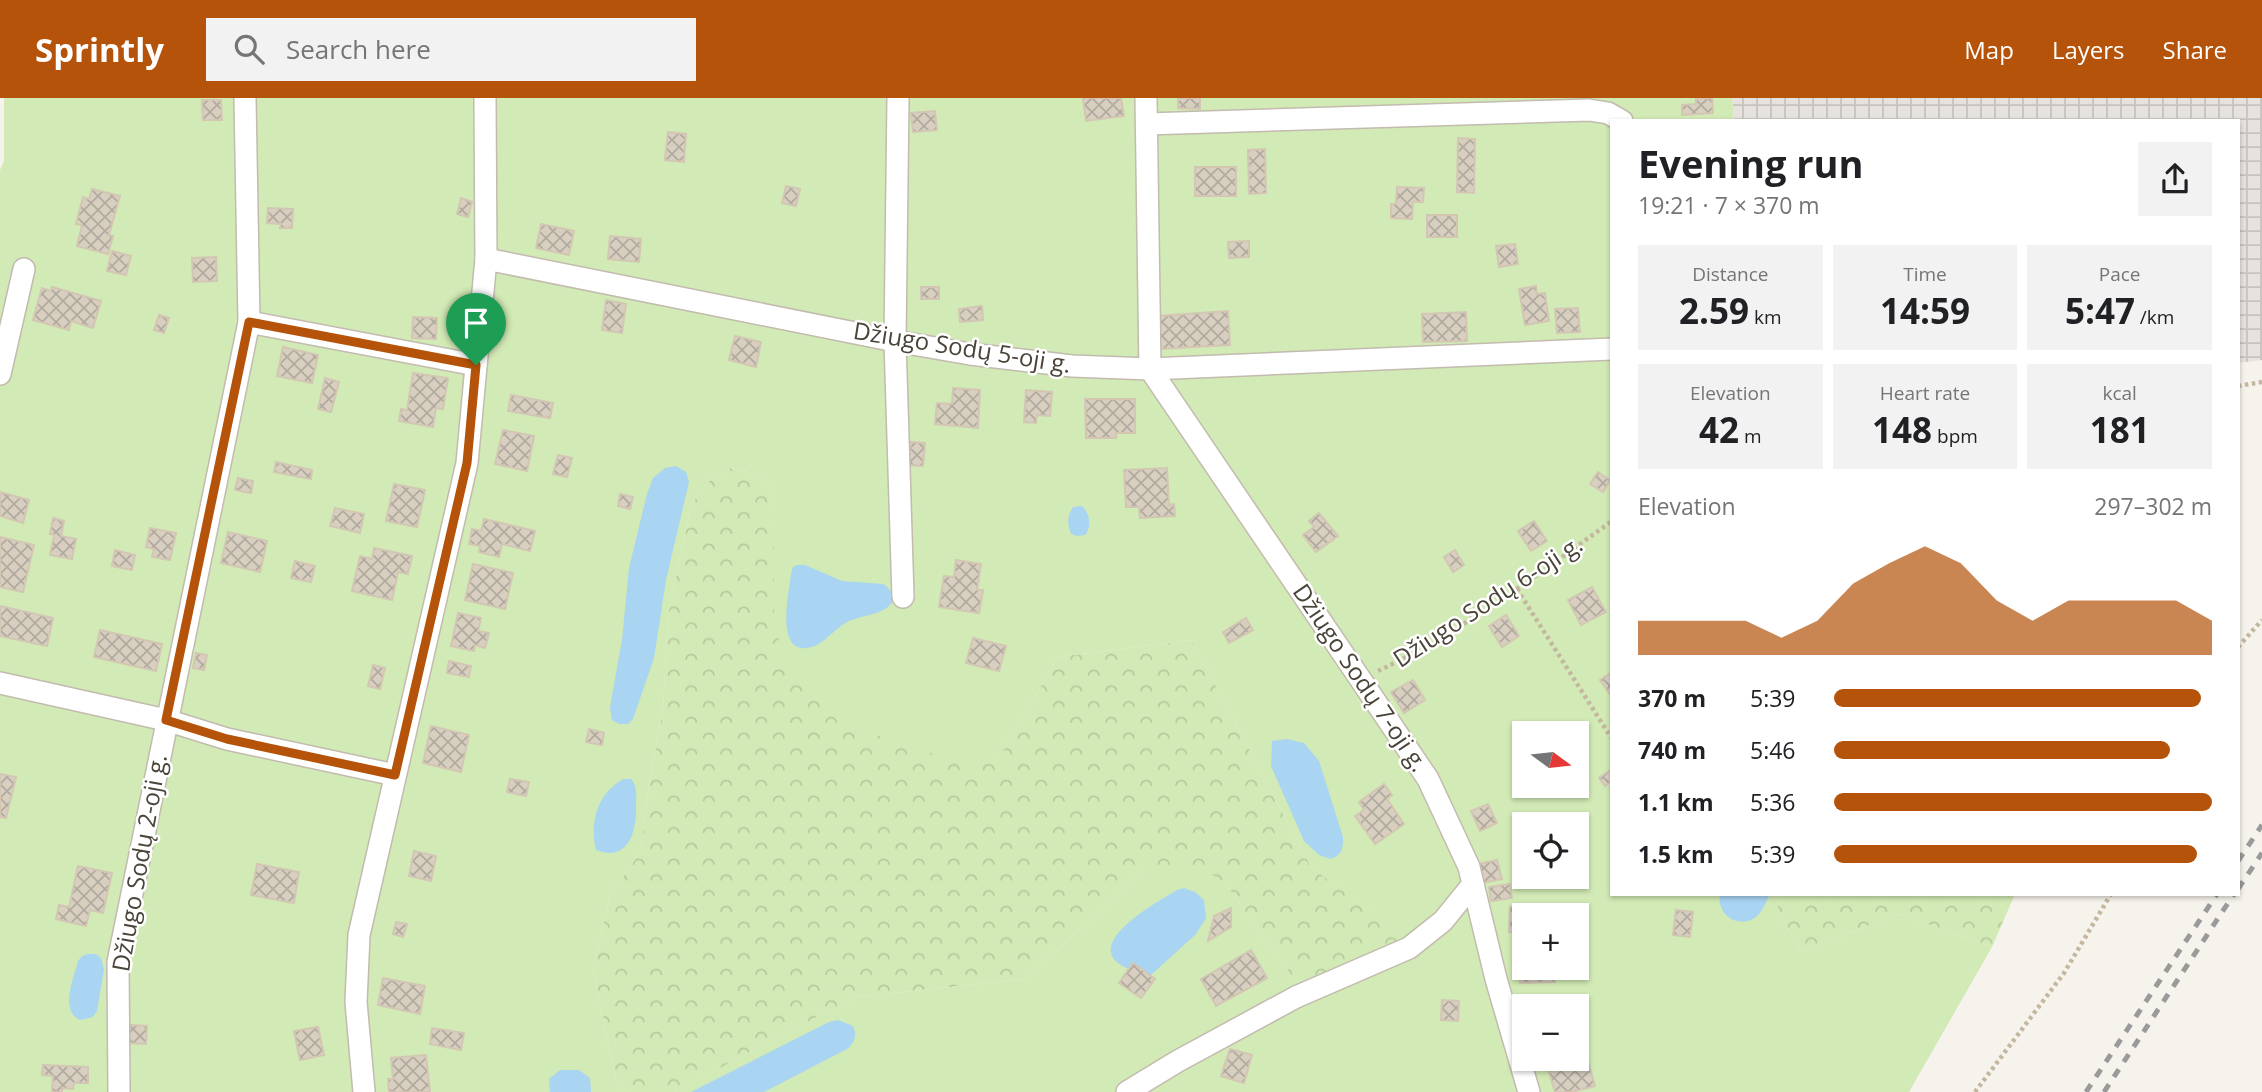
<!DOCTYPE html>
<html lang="en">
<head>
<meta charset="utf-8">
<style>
	body { margin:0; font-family:"Open Sans",sans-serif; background:#f2f2f2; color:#202124; height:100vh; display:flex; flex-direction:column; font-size:26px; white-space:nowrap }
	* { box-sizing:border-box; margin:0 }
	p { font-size:23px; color:#757577 }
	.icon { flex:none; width:38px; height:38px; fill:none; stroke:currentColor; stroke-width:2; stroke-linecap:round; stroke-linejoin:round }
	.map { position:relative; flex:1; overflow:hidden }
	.sheet { position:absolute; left:1610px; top:21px; width:630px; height:777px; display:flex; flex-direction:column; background:#fff; border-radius:0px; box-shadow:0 2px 5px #0004 }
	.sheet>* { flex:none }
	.needle { width:46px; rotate:105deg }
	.controls { position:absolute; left:1512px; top:623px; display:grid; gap:14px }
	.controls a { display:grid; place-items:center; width:77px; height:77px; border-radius:0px; background:#fff; box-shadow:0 2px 5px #0004; font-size:35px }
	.pin { position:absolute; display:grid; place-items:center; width:60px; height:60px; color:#fff; margin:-72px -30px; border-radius:50% 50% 50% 0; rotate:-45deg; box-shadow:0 0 7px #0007 }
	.pin .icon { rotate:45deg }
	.round { display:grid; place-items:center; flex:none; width:74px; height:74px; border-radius:0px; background:#f2f2f2 }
	.headline { display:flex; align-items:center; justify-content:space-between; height:119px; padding:0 28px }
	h1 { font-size:38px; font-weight:700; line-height:52px }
	.stats { display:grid; grid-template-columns:repeat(3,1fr); gap:10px; height:119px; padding:7px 28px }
	.stats div { display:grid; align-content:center; border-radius:0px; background:#f2f2f2; text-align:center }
	.stats b { font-size:35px; font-weight:700 }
	.stats small { font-size:19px; font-weight:400 }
	.stats p { font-size:19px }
	.chart { height:196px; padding:14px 28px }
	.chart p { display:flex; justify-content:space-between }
	.chart svg { width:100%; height:126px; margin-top:7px; fill:#b45309; opacity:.7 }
	ul { padding:0 28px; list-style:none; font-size:23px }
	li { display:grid; grid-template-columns:112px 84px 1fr; align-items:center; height:52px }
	li i { height:18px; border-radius:9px; background:#b45309 }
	header { display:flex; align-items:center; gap:42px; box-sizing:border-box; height:98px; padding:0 35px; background:#b45309; color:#fff }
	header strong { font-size:33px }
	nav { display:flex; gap:38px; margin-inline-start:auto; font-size:24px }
	.search { width:490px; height:63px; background:#f2f2f2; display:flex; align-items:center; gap:18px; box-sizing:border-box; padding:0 24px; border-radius:0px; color:#757577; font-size:26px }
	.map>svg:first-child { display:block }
	.industrial { fill:url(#industrial-grid) }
	.forest { fill:url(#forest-crowns) }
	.garden { fill:#d2eab5; fill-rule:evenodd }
	.water { fill:#a9d4f2 }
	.building { fill:url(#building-cross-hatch); stroke:#d3c7b4; stroke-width:2 }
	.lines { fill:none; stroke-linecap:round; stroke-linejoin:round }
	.minor-casing { stroke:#c2bbae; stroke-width:24 }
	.path { stroke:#c4b79f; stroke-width:4.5; stroke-dasharray:3.5 3.5; stroke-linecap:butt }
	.minor { stroke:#fff; stroke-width:21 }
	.rail { stroke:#9a9a9a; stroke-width:5; stroke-dasharray:9 9; stroke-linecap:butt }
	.route-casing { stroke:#fff; stroke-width:14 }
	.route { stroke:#b45309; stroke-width:9 }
	.labels { text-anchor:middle; stroke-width:5; stroke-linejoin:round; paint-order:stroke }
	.street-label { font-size:24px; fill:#4b4439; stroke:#fff }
</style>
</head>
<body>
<header>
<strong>Sprintly</strong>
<div class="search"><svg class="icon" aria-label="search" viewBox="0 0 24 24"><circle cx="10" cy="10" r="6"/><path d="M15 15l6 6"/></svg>Search here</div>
<nav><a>Map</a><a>Layers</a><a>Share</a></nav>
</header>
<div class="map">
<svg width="2262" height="994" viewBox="0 0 2262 994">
	<defs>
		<pattern id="industrial-grid" width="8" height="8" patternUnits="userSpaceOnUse" patternTransform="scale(1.75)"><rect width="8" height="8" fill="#e6e2dd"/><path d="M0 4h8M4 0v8" fill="none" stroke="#c7c3be"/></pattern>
		<pattern id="forest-crowns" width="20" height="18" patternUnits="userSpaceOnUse" patternTransform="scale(1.75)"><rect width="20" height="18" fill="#d2eab5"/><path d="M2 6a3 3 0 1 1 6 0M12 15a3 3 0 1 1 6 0" fill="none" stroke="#b6ca9c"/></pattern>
		<pattern id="building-cross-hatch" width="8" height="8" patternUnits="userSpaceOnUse" patternTransform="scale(1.75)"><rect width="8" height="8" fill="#d8cfc1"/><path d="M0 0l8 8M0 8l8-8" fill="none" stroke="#b1aa9e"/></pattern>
	</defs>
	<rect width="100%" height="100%" fill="#f6f3ec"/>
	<path class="industrial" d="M 1732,0 L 2262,0 L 2262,262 L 2238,265 L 2238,23 L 1734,23 Z"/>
	<g class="forest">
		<path d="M 730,370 L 752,375 L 773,391 L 774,434 L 999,660 L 1058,559 L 1192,542 L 1311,769 L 1407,839 L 1300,889 L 1225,785 L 1144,773 L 1025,881 L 857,899 L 778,939 L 676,994 L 628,994 L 617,987 L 593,872 L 610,797 L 641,753 L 650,680 L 663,610 L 668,517 L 691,407 L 710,382 Z"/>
		<path d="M 1778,796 L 2015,796 L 1992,849 L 1899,816 L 1800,854 L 1778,812 Z"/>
	</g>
	<path class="garden" d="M 4,0 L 1732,0 L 1734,23 L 1612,23 L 1612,796 L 1778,796 L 1778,812 L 1800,854 L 1899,816 L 1992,849 L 1909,994 L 676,994 L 778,939 L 857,899 L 1025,881 L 1144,773 L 1206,773 L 1225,785 L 1300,889 L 1406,839 L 1311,769 L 1192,542 L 1058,559 L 999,660 L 956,663 L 840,625 L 785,569 L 774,519 L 773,391 L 752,375 L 731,370 L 710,382 L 691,407 L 668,517 L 663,610 L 650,680 L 641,753 L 610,797 L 593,872 L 617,987 L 628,994 L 0,994 L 0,72 L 4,63 ZM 1524,635 L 1577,635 L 1577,688 L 1524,688 ZM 1524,726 L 1577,726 L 1577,779 L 1524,779 ZM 1524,817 L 1577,817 L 1577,870 L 1524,870 ZM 1524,908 L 1577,908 L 1577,961 L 1524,961 Z"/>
	<g class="water">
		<path d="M 676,368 L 686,374 L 689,384 L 666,482 L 654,560 L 633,621 L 628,626 L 619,626 L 612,622 L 610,609 L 622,542 L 629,470 L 647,396 L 653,380 L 665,370 Z"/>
		<path d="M 1082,408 C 1090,416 1092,428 1085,437 L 1077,438 L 1071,436 C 1067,426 1067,418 1073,409 Z"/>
		<path d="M 797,467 L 805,467 L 842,483 L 883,486 C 891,490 893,496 892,505 C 881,518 861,517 847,524 C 835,530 825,545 812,549 C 774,560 789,495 791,476 L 793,469 Z"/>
		<path d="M 1287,641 L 1304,645 L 1319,663 L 1343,739 C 1343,752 1342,756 1331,761 L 1319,757 L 1304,743 L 1271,668 L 1272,643 Z"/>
		<path d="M 623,681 L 631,681 C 638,689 636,698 636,708 C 637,733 628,765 596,752 C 590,724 596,697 623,681 Z"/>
		<path d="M 1184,790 L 1195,794 L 1204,802 L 1206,820 L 1196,836 L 1150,878 C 1140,874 1127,872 1118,865 C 1088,841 1161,802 1177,792 Z"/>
		<path d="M 1720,796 L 1770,796 C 1767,802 1763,812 1758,817 C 1743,832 1716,820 1720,796 Z"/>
		<path d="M 88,856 L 96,856 L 101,860 L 104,872 L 97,913 L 93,919 L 80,922 C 59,912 74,880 78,863 L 82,858 Z"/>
		<path d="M 838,922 L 853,928 C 857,938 855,944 847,951 L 764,994 L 691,994 L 829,924 Z"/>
		<path d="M 560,972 L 579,972 L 590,980 L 591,994 L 550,994 L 549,981 Z"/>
	</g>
	<g class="building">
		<path d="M 1083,0 L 1121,0 L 1124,18 L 1086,23 Z"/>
		<path d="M 1178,0 L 1200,0 L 1200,11 L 1178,10 Z"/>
		<path d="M 1712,0 L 1713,15 L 1682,17 L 1682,7 L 1696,6 L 1696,1 Z"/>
		<path d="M 202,2 L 221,2 L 222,22 L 203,22 Z"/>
		<path d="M 935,13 L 937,32 L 913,34 L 911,15 Z"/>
		<path d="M 668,34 L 686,36 L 684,64 L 665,62 Z"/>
		<path d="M 1458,40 L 1475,41 L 1474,95 L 1457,94 Z"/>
		<path d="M 1265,51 L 1266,95 L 1249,96 L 1248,52 Z"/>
		<rect x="1195" y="69" width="41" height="29"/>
		<path d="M 786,88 L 800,91 L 796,108 L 782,105 Z"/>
		<path d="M 1397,89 L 1424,90 L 1423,104 L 1413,104 L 1412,121 L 1391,120 L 1391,106 L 1396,106 Z"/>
		<path d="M 92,91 L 120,98 L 109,137 L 113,138 L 108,156 L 77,148 L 82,127 L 76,126 L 83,99 L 89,101 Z"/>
		<path d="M 461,100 L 472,104 L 468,119 L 457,116 Z"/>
		<path d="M 268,110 L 293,111 L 292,130 L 280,130 L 281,126 L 267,125 Z"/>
		<rect x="1427" y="117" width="30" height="22"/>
		<path d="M 541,126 L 574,133 L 569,157 L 536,150 Z"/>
		<path d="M 610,138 L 641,141 L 639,164 L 608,161 Z"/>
		<path d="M 1249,143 L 1249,159 L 1229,160 L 1228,144 Z"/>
		<path d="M 1515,146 L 1518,166 L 1499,169 L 1496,148 Z"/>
		<path d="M 112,153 L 131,158 L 126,177 L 107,173 Z"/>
		<path d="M 216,159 L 217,183 L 193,184 L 192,160 Z"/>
		<path d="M 1536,188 L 1537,196 L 1545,195 L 1549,223 L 1525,227 L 1519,191 Z"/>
		<path d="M 52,189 L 101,203 L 93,230 L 71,223 L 69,232 L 33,222 L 42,190 L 51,193 Z"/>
		<rect x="921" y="189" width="18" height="12"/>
		<path d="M 606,202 L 626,206 L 622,235 L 602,232 Z"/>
		<path d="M 982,208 L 983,222 L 960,224 L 959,211 Z"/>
		<path d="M 1578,210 L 1580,234 L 1557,235 L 1555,211 Z"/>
		<path d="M 1228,213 L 1230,247 L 1159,251 L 1158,218 Z"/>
		<path d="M 1466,214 L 1467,243 L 1423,244 L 1422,216 Z"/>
		<path d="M 159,217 L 169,220 L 164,235 L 154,232 Z"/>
		<path d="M 413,219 L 437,220 L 436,241 L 412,240 Z"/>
		<path d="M 735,238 L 761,244 L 756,269 L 729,262 Z"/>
		<path d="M 283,249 L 318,257 L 312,285 L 277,278 Z"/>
		<path d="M 413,275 L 448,280 L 443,311 L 436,310 L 433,329 L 399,323 L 401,311 L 407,312 Z"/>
		<path d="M 325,280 L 339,284 L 331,314 L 318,311 Z"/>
		<path d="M 953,290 L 980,292 L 978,330 L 935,326 L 937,305 L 952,306 Z"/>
		<path d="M 1026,292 L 1052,294 L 1050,318 L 1037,317 L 1036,325 L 1024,324 Z"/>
		<path d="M 511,297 L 553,305 L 550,320 L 508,313 Z"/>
		<path d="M 1085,301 L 1135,301 L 1135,335 L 1116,335 L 1116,340 L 1086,340 Z"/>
		<path d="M 503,332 L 534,338 L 527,373 L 495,366 Z"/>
		<path d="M 911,344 L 925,345 L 923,368 L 908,367 Z"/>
		<path d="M 558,357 L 572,360 L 567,379 L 553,376 Z"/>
		<path d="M 276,364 L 312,372 L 311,381 L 274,374 Z"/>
		<path d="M 1167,370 L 1169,407 L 1174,406 L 1175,418 L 1140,420 L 1139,409 L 1126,409 L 1124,372 Z"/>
		<path d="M 1598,374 L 1610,382 L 1603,394 L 1590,386 Z"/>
		<path d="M 238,380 L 253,383 L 251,395 L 235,392 Z"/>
		<path d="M 394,386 L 425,392 L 417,429 L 386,423 Z"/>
		<path d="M 0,394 L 29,402 L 23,425 L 0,418 Z"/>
		<path d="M 620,396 L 633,399 L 630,411 L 618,408 Z"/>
		<path d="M 335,410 L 364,416 L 360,435 L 330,428 Z"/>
		<path d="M 1319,415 L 1338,438 L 1316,454 L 1303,437 L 1314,429 L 1309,423 Z"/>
		<path d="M 53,420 L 64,423 L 61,438 L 76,441 L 72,461 L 50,457 L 54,437 L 50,436 Z"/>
		<path d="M 484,421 L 535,433 L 530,453 L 502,446 L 499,459 L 479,454 L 480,448 L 469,446 L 472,431 L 481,433 Z"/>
		<path d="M 1534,423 L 1547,443 L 1531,453 L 1518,433 Z"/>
		<path d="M 150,430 L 176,435 L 170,462 L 152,459 L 154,451 L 146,449 Z"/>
		<path d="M 228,434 L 267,443 L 260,474 L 221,465 Z"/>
		<path d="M 0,439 L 34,447 L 23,494 L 0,489 Z"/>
		<path d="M 374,450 L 412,458 L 408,476 L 398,474 L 392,502 L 352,493 L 360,458 L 372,461 Z"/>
		<path d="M 115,452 L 135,457 L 132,472 L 112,468 Z"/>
		<path d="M 1455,452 L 1464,467 L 1453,474 L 1444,459 Z"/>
		<path d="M 956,462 L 981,466 L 977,492 L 983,492 L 979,515 L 939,509 L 944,478 L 954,479 Z"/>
		<path d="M 295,463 L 315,468 L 311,484 L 291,480 Z"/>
		<path d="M 473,466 L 513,475 L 505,511 L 465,502 Z"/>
		<path d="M 1592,489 L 1606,514 L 1581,527 L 1568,502 Z"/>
		<path d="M 0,508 L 53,520 L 47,548 L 0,538 Z"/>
		<path d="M 458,515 L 481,520 L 478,533 L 489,535 L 485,550 L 475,547 L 474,553 L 451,548 Z"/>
		<path d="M 1506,517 L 1519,538 L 1502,549 L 1489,528 Z"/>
		<path d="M 1246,520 L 1253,532 L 1229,545 L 1223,534 Z"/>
		<path d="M 100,532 L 162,546 L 156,573 L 94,559 Z"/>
		<path d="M 973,540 L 1006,548 L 999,573 L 966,565 Z"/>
		<path d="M 196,555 L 207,557 L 204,572 L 193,570 Z"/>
		<path d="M 449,563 L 471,568 L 469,579 L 447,575 Z"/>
		<path d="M 373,567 L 385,570 L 380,591 L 368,588 Z"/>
		<path d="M 1612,574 L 1612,599 L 1600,582 Z"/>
		<path d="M 1413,582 L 1425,602 L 1404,615 L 1391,594 Z"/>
		<path d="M 431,628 L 469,637 L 461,674 L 423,665 Z"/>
		<path d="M 589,631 L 604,635 L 602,647 L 586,644 Z"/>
		<path d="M 1612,671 L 1612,683 L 1605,688 L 1599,680 Z"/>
		<path d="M 0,676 L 16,679 L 6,720 L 0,719 Z"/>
		<path d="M 510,681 L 529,684 L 526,698 L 507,694 Z"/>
		<path d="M 1384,686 L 1392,697 L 1387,701 L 1404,726 L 1375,746 L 1355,718 L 1364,712 L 1359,704 Z"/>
		<path d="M 1488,706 L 1497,725 L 1480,733 L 1471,713 Z"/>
		<path d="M 414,753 L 436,758 L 431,783 L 409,778 Z"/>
		<path d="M 1497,762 L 1502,781 L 1482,785 L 1478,766 Z"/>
		<path d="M 257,766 L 299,774 L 294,805 L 251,797 Z"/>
		<path d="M 78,768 L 112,775 L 103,815 L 90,812 L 86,828 L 56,821 L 59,807 L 69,809 Z"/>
		<path d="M 1510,786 L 1512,800 L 1491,803 L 1489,789 Z"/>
		<path d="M 1510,809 L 1558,809 L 1558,817 L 1524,817 L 1524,845 L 1515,845 L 1515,834 L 1509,834 Z"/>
		<path d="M 1231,810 L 1231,829 L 1208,843 L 1214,818 Z"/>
		<path d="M 1676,812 L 1693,814 L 1690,839 L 1673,837 Z"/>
		<path d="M 396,824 L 407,826 L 403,839 L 393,836 Z"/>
		<path d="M 1251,852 L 1267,880 L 1216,908 L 1201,881 Z"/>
		<path d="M 1519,861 L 1524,861 L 1524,870 L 1555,870 L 1555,884 L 1520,885 Z"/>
		<path d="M 1133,865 L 1155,881 L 1141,900 L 1119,885 Z"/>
		<path d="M 383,880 L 425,888 L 420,916 L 378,907 Z"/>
		<path d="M 1442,902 L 1459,903 L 1458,923 L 1441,922 Z"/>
		<path d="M 130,927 L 147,928 L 146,946 L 128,945 Z"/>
		<path d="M 318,929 L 324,957 L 300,962 L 294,933 Z"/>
		<path d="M 432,930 L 464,935 L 461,952 L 430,946 Z"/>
		<path d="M 1581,938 L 1595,988 L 1572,994 L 1555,994 L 1545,961 L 1577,961 L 1577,940 Z"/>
		<path d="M 1230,951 L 1252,957 L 1244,985 L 1221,978 Z"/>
		<path d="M 426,957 L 430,994 L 389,994 L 388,981 L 393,981 L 391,960 Z"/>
		<path d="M 43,967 L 88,969 L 88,985 L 74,985 L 73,991 L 62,990 L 62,994 L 52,994 L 53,978 L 42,977 Z"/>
	</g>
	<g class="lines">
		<g class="minor-casing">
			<g id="minor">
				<path d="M 898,0 L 895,243 L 903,499"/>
				<path d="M 1147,26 L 1589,12 L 1608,15 L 1622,23"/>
				<path d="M 486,161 L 895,243 L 970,256 L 1072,268 L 1150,271 L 1612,251"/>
				<path d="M 249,224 L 476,267"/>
				<path d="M 0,276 L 24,171"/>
				<path d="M 0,585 L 166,622 L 227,641 L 395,677"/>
				<path d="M 1473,786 L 1496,881 L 1529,994"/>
				<path d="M 119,994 L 118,864 L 249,224 L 245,0"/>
				<path d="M 364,994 L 356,904 L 359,837 L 467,365 L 486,161 L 485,0"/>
				<path d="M 1127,994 L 1178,963 L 1296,899 L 1409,850 L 1443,823 L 1473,786 L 1469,769 L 1428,681 L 1150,271 L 1146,0"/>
			</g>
		</g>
		<g class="path">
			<path d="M 2238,288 L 2262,284"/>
			<path d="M 1517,491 L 1612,641"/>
			<path d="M 2238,549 L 2262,522"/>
			<path d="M 1378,573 C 1461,534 1537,477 1612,423"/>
			<path d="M 1975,994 L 2064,875 L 2111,796"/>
		</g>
		<use href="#minor" class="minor"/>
		<g class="rail">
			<path d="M 2238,763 L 2262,727"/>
			<path d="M 2238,791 L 2262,755"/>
			<path d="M 2086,994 L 2217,796"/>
			<path d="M 2104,994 L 2234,796"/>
		</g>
	</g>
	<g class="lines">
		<g class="route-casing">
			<path id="route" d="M 249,224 L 476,267 L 467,365 L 395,677 L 227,641 L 166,622 Z"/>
		</g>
		<use href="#route" class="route"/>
	</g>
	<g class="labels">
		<g class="street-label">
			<text transform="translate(962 250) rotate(9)" y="8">Džiugo Sodų 5-oji g.</text>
			<text transform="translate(1488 504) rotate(-33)" y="8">Džiugo Sodų 6-oji g.</text>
			<text transform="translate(1360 580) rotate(56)" y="8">Džiugo Sodų 7-oji g.</text>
			<text transform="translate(140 765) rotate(-80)" y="8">Džiugo Sodų 2-oji g.</text>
		</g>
	</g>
</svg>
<div class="controls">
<a><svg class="needle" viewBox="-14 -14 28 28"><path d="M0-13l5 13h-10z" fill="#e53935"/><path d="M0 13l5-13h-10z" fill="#757577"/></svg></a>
<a><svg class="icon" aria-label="locate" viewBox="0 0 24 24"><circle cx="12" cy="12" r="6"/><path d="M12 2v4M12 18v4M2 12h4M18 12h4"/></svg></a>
<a>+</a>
<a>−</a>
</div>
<div class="pin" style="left:476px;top:267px;background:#1e9e55"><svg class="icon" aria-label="arrive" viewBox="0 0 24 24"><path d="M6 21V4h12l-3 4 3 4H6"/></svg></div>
<section class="sheet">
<div class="headline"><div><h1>Evening run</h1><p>19:21 · 7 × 370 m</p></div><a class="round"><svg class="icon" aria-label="share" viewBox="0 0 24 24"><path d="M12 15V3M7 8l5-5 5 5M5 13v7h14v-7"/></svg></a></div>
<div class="stats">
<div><p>Distance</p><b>2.59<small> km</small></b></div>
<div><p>Time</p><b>14:59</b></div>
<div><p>Pace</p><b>5:47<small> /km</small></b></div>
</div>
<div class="stats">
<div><p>Elevation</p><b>42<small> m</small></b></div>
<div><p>Heart rate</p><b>148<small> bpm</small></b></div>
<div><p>kcal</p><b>181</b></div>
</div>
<div class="chart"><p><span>Elevation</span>297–302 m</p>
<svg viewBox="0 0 160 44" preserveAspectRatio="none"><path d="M0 44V32L10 32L20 32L30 32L40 38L50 32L60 19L70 12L80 6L90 12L100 25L110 32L120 25L130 25L140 25L150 25L160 32V44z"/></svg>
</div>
<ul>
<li><b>370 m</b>5:39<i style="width:97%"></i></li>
<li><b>740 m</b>5:46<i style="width:89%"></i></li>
<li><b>1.1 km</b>5:36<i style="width:100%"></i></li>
<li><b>1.5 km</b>5:39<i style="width:96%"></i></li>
</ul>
</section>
</div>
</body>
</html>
